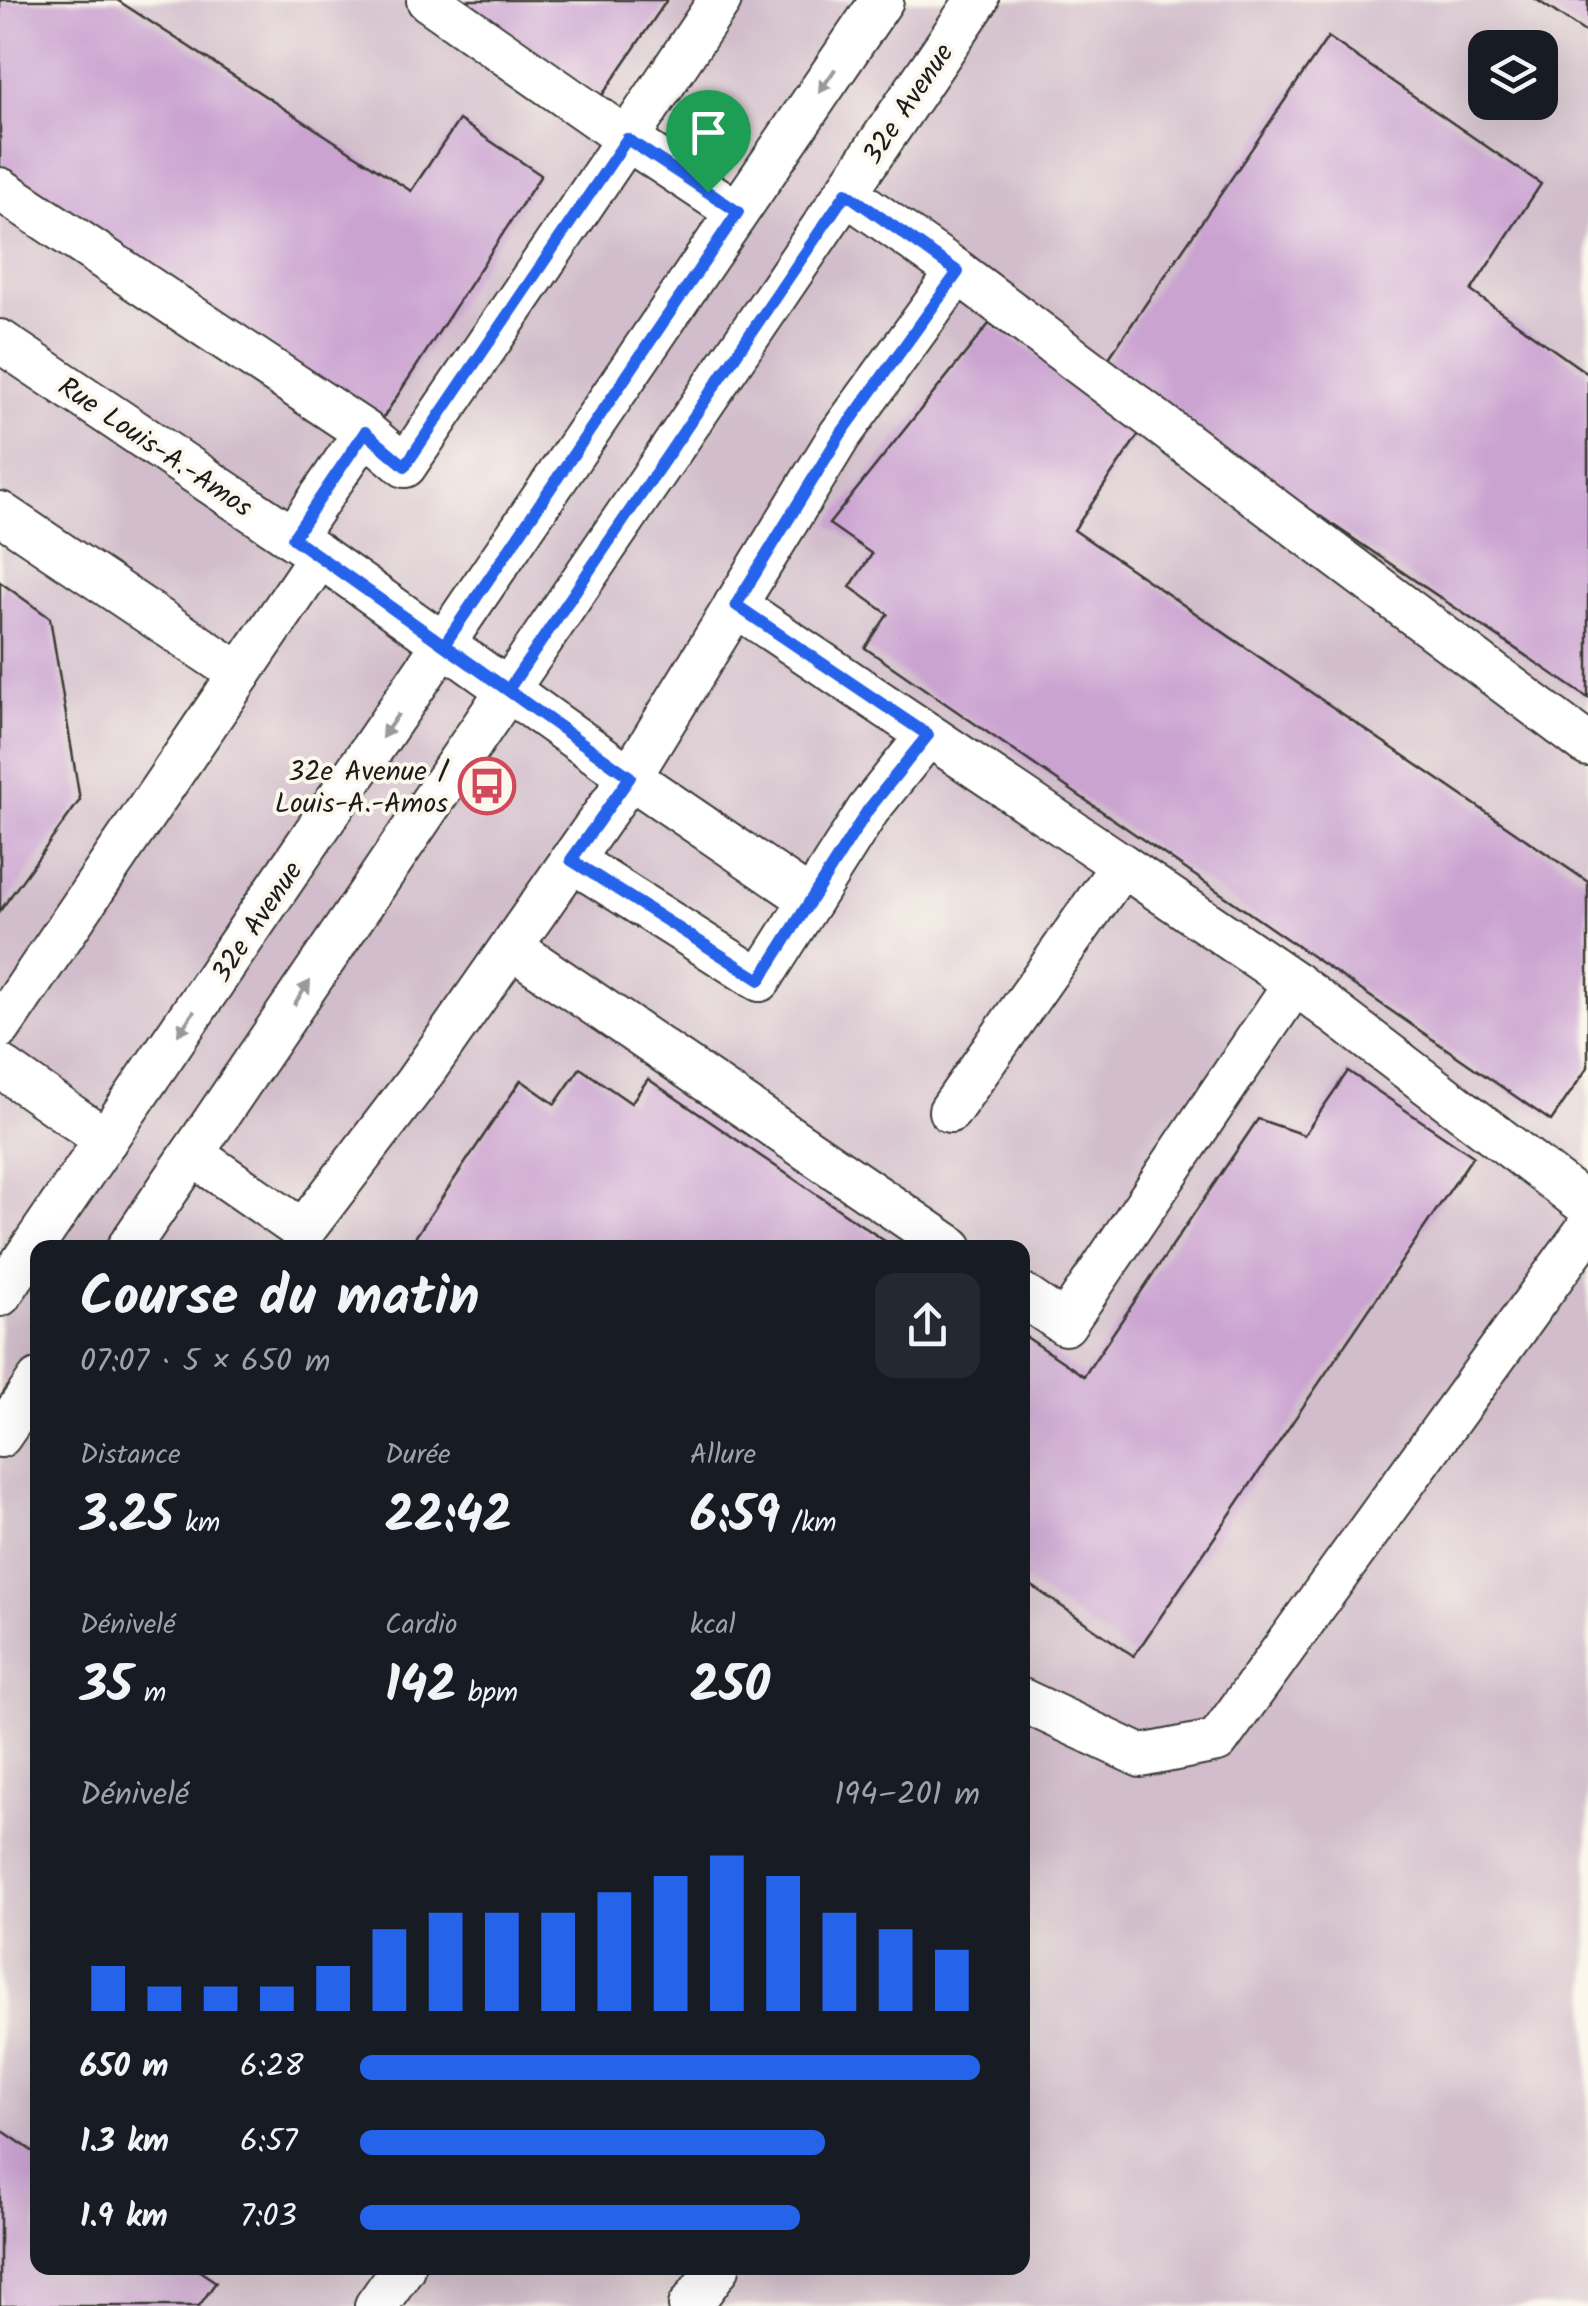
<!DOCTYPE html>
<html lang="fr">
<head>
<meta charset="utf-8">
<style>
	body { margin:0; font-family:Kalam,sans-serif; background:#242831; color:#f1f3f6; height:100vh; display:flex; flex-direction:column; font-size:38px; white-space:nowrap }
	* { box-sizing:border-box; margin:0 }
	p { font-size:32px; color:#9ea1a6 }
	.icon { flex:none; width:55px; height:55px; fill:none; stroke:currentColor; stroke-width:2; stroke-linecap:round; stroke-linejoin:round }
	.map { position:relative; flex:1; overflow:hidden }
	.details { position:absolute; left:30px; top:1240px; width:1000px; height:1035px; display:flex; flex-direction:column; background:#171b24; border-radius:20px; box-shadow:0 10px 40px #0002 }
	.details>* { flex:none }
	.fabs { position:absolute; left:1468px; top:30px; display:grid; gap:20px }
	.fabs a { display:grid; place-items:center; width:90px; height:90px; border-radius:20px; background:#171b24; box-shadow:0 10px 40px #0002; font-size:50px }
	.pin { position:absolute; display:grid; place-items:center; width:85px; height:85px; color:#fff; margin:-102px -42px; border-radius:50% 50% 50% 0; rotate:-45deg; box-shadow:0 0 10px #0007 }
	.pin .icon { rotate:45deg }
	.round { display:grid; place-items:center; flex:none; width:105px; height:105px; border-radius:20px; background:#242831 }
	.head { display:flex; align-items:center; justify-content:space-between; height:170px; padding:0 50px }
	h1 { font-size:55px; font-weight:700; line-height:75px }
	.stats { display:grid; grid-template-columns:repeat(3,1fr); gap:15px; height:170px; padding:10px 50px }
	.stats div { display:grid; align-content:center }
	.stats b { font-size:50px; font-weight:700 }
	.stats small { font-size:28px; font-weight:400 }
	.stats p { font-size:28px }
	.chart { height:280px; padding:20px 50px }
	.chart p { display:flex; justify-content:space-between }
	.chart svg { width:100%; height:180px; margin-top:10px; stroke:#2563eb; stroke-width:6 }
	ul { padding:0 50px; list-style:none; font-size:32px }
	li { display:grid; grid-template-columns:160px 120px 1fr; align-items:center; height:75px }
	li i { height:25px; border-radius:12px; background:#2563eb }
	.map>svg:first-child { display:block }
	.industrial { fill:#d1bdcb; fill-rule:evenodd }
	.building { fill:#caa3d1 }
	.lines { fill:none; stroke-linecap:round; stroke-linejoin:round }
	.minor-casing { stroke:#3b3a35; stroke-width:46 }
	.minor { stroke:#fff; stroke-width:42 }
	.oneway { fill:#999 }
	.route-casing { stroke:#fff; stroke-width:20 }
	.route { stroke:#2563eb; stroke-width:12 }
	.labels { text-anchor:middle; stroke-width:8; stroke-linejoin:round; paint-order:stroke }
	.street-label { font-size:28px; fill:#1c1c1c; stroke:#fbf7ec }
	.poi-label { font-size:28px; fill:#1c1c1c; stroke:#fbf7ec; text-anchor:end }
</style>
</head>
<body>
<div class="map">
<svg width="1588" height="2306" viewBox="0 0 1588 2306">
	<rect width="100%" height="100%" fill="#fbf7ec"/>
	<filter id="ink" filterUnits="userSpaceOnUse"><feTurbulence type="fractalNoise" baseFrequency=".01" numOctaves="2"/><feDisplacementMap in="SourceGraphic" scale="20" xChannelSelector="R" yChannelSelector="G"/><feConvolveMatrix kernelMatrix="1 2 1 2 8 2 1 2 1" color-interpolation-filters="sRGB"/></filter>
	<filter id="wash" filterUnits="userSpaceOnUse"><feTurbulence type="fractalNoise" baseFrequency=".0048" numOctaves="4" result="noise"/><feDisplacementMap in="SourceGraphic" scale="40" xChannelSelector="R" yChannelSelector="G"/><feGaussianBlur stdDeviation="2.25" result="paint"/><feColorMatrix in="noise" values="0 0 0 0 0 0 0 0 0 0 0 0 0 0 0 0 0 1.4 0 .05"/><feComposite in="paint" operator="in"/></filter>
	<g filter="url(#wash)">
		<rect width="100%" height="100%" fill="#ede3c3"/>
		<path class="industrial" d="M 0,0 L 1588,0 L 1588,2306 L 0,2306 ZM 1485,48 L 1540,48 L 1540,102 L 1485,102 ZM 38,1248 L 1022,1248 L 1022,2268 L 38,2268 Z"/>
		<g id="blocks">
			<g class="building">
				<path d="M 0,0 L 117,0 L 411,191 L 459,120 L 541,175 L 381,421 L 0,169 Z"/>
				<path d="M 455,0 L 667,0 L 601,97 Z"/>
				<path d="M 1537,0 L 1588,0 L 1588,34 Z"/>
				<path d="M 1328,37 L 1541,184 L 1471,291 L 1588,374 L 1588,698 L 1102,368 Z"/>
				<path d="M 989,324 L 1145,425 L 1074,530 L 1588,882 L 1588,1067 L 1551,1121 L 865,648 L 888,614 L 850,587 L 872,554 L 829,524 Z"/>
				<path d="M 0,582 L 50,618 L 80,800 L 0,911 Z"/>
				<path d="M 580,1068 L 631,1103 L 648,1079 L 895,1248 L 408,1248 L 521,1080 L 555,1104 Z"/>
				<path d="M 1348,1071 L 1473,1156 L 1134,1656 L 1022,1579 L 1022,1334 L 1084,1376 L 1258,1119 L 1304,1135 Z"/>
				<path d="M 0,2129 L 38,2155 L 38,2268 L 195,2268 L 216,2282 L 199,2306 L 0,2306 Z"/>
			</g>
		</g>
	</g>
	<g filter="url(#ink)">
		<use href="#blocks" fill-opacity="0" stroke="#3b3a35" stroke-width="2.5"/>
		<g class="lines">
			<g class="minor-casing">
				<g id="minor">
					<path d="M 428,0 L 627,139 L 720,0"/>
					<path d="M 0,189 L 365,432 L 405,466 L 627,139 L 737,212"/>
					<path d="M 958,272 L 1588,745"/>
					<path d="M 0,341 L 320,556 L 630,777 L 415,1084 L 303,1231 L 192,1154"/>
					<path d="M 0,513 L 240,674"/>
					<path d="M 293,538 L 365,432"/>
					<path d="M 735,605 L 1122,865 L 950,1111"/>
					<path d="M 571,860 L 760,980 L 811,900 L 630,777 L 840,435 L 958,272 L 846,193"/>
					<path d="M 811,900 L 868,810 L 928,735"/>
					<path d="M 511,947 L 952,1248"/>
					<path d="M 1295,983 L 1588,1206"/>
					<path d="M 0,1027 L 320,556"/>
					<path d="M 0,1066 L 106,1140"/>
					<path d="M 128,1248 L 977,0"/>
					<path d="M 0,1295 L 882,0"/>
					<path d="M 1022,1295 L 1065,1324 L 1295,983 L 1122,865"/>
					<path d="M 0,1436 L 38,1381"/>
					<path d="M 1022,1700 L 1141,1756 L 1217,1741 L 1588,1228"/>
					<path d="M 376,2306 L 403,2268"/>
					<path d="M 690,2306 L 718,2268"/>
				</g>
			</g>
			<use href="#minor" class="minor"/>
		</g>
		<defs><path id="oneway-solid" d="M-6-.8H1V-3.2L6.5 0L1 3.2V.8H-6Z" transform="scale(2.5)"/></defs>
		<g class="oneway">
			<use href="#oneway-solid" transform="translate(827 81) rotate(124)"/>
			<use href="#oneway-solid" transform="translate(390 726) rotate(124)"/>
			<use href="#oneway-solid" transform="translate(302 993) rotate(-56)"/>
			<use href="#oneway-solid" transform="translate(186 1023) rotate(124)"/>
		</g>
	</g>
	<g class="lines" filter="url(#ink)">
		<g class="route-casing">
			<path id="route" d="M 708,192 L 627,139 L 405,466 L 365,432 L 293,538 L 630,777 L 571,860 L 760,980 L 868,810 L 928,735 L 736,605 L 840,435 L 958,272 L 846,193 L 508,690 L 444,645 L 738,212 L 708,192"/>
		</g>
		<use href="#route" class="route"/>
	</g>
	<defs>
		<g id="bus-ring" transform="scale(2.875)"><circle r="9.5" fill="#fbf7ec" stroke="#d1495b" stroke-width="1.5"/><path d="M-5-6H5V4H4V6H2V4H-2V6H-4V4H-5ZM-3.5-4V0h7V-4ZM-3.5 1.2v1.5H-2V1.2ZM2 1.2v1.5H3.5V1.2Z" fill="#d1495b"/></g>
	</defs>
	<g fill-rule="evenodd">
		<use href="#bus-ring" x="487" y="786"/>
	</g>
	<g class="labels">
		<g class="street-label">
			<text transform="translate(907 103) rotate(-56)" y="10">32e Avenue</text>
			<text transform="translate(156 446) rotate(34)" y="10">Rue Louis-A.-Amos</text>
			<text transform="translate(256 921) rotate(-56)" y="10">32e Avenue</text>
		</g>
		<g class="poi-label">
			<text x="448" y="780">32e Avenue /<tspan x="448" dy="32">Louis-A.-Amos</tspan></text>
		</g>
	</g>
</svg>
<div class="fabs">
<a><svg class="icon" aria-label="layers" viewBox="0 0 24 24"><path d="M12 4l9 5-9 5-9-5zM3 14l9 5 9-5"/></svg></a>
</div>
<div class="pin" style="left:708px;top:192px;background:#1e9e55"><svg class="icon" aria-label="arrive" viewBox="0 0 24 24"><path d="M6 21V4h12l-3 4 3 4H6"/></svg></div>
<section class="details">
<div class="head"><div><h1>Course du matin</h1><p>07:07 · 5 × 650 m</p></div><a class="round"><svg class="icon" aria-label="share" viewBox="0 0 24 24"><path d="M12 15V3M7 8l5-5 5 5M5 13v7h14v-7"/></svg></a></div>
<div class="stats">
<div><p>Distance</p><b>3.25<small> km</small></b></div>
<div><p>Durée</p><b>22:42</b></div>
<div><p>Allure</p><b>6:59<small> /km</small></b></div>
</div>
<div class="stats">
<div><p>Dénivelé</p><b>35<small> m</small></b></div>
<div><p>Cardio</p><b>142<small> bpm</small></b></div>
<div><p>kcal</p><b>250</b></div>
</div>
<div class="chart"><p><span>Dénivelé</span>194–201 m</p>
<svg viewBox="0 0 160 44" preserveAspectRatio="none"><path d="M5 44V33M15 44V38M25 44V38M35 44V38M45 44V33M55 44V24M65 44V20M75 44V20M85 44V20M95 44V15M105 44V11M115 44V6M125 44V11M135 44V20M145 44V24M155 44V29"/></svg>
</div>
<ul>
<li><b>650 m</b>6:28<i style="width:100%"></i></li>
<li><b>1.3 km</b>6:57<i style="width:75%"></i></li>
<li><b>1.9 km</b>7:03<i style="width:71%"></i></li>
</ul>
</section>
</div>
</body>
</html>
